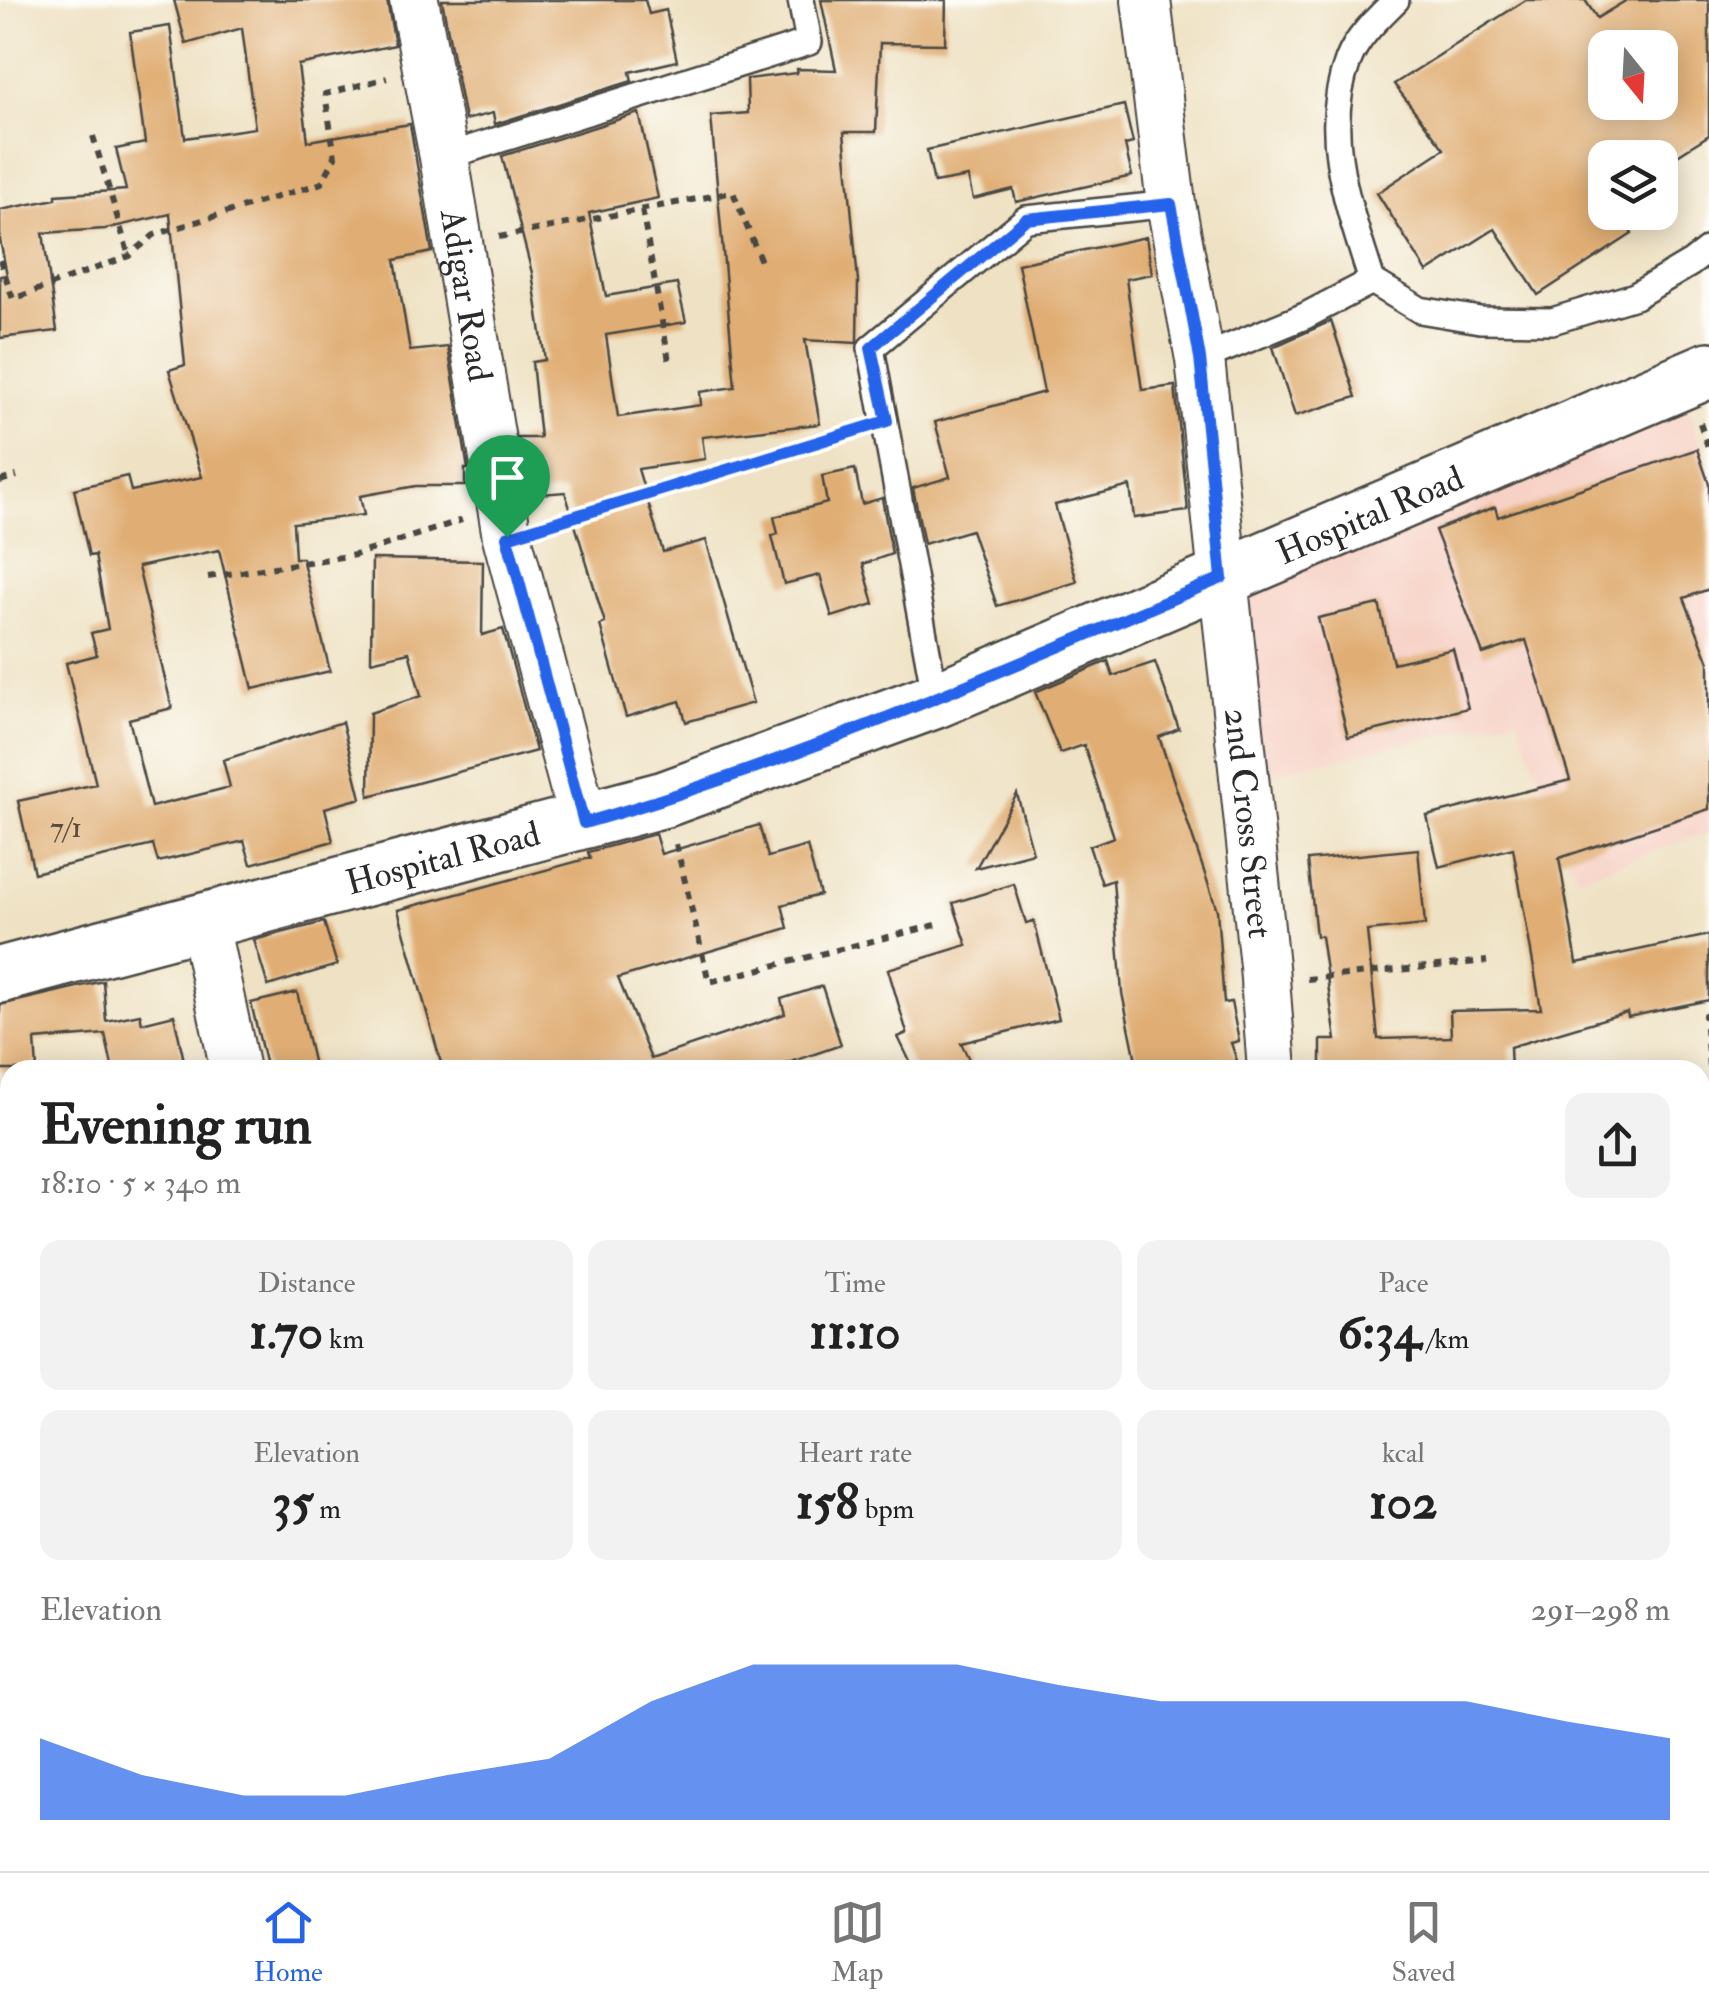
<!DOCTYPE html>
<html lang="en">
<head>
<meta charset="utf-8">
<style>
	body { margin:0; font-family:"IM FELL Double Pica",serif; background:#f2f2f2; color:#222; height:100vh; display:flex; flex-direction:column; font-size:38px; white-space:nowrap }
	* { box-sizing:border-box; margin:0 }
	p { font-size:32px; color:#767676 }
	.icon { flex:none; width:55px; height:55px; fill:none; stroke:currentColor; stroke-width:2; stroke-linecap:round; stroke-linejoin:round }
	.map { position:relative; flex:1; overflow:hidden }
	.details { position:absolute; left:0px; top:1060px; width:1710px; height:812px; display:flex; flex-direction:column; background:#fff; border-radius:30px 30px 0 0; box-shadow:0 5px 25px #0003 }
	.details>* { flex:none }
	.needle { width:65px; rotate:162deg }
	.controls { position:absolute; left:1588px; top:30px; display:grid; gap:20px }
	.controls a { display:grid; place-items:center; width:90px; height:90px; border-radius:20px; background:#fff; box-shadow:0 5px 25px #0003; font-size:50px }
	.pin { position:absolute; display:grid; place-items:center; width:85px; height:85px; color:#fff; margin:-102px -42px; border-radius:50% 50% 50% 0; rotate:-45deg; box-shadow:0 0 10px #0007 }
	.pin .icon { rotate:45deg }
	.round { display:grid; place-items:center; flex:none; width:105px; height:105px; border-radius:20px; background:#f2f2f2 }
	.head { display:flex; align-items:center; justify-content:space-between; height:170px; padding:0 40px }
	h1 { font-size:55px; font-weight:700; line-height:75px }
	.metrics { display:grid; grid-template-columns:repeat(3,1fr); gap:15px; height:170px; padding:10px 40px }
	.metrics div { display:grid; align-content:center; border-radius:20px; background:#f2f2f2; text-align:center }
	.metrics b { font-size:50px; font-weight:700 }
	.metrics small { font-size:28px; font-weight:400 }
	.metrics p { font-size:28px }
	.chart { height:280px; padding:20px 40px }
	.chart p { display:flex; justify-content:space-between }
	.chart svg { width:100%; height:180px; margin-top:10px; fill:#2563eb; opacity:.7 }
	.tabs { display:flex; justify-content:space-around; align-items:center; height:140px; border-top:2px solid #e0e0e0; background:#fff; font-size:28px; color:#767676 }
	.tabs a { display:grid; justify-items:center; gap:5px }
	.tabs .current { color:#2563eb }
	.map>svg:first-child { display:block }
	.built { fill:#f7d1c6 }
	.building { fill:#e0ae75; fill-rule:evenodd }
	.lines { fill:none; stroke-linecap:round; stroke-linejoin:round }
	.service-casing { stroke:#484642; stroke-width:30 }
	.minor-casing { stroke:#484642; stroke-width:52 }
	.primary-casing { stroke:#484642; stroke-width:60 }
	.path { stroke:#484642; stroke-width:6; stroke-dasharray:8 8; stroke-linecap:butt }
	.service { stroke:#fff; stroke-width:25 }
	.minor { stroke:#fff; stroke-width:48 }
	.primary { stroke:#fff; stroke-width:55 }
	.route-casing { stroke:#fff; stroke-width:20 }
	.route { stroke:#2563eb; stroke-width:12 }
	.labels { text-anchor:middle; stroke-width:10; stroke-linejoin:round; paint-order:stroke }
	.number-label { font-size:30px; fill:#584c3e }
	.street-label { font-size:35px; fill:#2b2b2b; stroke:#fdfcf7 }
</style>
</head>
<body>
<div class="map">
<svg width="1709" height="1871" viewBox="0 0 1709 1871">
	<rect width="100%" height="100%" fill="#fdfcf7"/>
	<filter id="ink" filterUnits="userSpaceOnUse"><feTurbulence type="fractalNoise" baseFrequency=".01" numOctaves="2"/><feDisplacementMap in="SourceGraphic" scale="20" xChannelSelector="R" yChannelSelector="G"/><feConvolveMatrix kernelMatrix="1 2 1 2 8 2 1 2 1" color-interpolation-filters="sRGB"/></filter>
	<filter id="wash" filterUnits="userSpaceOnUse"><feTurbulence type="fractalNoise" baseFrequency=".0048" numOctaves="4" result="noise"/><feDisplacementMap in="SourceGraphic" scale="40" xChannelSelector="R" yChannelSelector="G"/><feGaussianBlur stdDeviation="2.25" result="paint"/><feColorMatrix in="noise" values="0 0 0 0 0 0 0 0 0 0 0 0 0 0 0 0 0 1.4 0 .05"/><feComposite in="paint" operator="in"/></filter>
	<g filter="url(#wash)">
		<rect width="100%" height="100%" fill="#efe2c4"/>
		<path class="built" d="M 1684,395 L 1709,470 L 1709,832 L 1577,878 L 1517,717 L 1260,776 L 1247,615 L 1252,591 Z"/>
		<g id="blocks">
			<g class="building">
				<path d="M 174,0 L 387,0 L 395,45 L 298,65 L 308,141 L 410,124 L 432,252 L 395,260 L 410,351 L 448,347 L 468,469 L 465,469 L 465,486 L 416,486 L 360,496 L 364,515 L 293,523 L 295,558 L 302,558 L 330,671 L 253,689 L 219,550 L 138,567 L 172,708 L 129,719 L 151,807 L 230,787 L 223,760 L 342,722 L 361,798 L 325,808 L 333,841 L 251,864 L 244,841 L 158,862 L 153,845 L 34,873 L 18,801 L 96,784 L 66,663 L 97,655 L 91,633 L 108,629 L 95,555 L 89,556 L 74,489 L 127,476 L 131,491 L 202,477 L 169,370 L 185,365 L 170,214 L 105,229 L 43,233 L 57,331 L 0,338 L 0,276 L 7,275 L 0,240 L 0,210 L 56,199 L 56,195 L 126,190 L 116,149 L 145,143 L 130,32 L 170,26 L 185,138 L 255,128 L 242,28 L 186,44 Z"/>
				<path d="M 442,0 L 645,0 L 649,14 L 666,10 L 677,61 L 630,72 L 632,81 L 495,124 L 493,113 L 465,120 Z"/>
				<path d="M 821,0 L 946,0 L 945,44 L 880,43 L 876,132 L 844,132 L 858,281 L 857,340 L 856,343 L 805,340 L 820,424 L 702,437 L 705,459 L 638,469 L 663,552 L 706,540 L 753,703 L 686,722 L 680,701 L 626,717 L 600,625 L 605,623 L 565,492 L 542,494 L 539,470 L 524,470 L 518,438 L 540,438 L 532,362 L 545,360 L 532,273 L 502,156 L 639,113 L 658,198 L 589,213 L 606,296 L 677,284 L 686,322 L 606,335 L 618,417 L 701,405 L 700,392 L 735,387 L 711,116 L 748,113 L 747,79 L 797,73 L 797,69 L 836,70 Z"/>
				<path d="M 1526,0 L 1585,0 L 1597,18 L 1627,0 L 1709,0 L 1709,135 L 1660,166 L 1660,158 L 1605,158 L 1605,212 L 1618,212 L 1632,234 L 1538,295 L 1495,229 L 1427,272 L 1377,193 L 1444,149 L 1394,84 ZM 1605,48 L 1660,48 L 1660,102 L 1605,102 Z"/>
				<path d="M 1124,105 L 1133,143 L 1125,145 L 1132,176 L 1016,202 L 1013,189 L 973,199 L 968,177 L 934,183 L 927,150 Z"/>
				<path d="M 1146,237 L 1152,274 L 1126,279 L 1142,390 L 1175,386 L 1188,511 L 1134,518 L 1130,486 L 1055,505 L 1077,582 L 997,606 L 971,530 L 924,544 L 913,488 L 950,477 L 935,422 L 1044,392 L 1018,264 Z"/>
				<path d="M 1331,321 L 1356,397 L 1295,416 L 1273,347 Z"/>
				<path d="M 1697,449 L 1709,484 L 1709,589 L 1684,598 L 1709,662 L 1709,809 L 1559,858 L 1577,963 L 1709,935 L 1709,1000 L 1628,1017 L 1627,1012 L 1510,1047 L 1511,1070 L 1321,1070 L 1321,1040 L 1336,1040 L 1321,936 L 1316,936 L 1308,860 L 1418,849 L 1425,925 L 1367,931 L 1378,1039 L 1451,1037 L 1450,1011 L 1541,1009 L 1513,848 L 1439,867 L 1427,816 L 1570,780 L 1526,640 L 1483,654 L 1435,530 L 1495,507 L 1498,517 Z"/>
				<path d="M 855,469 L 862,504 L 882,498 L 892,554 L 863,564 L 874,604 L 832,617 L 820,575 L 784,584 L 772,536 L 778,534 L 774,517 L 827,503 L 822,476 Z"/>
				<path d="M 372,559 L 483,561 L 482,635 L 503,629 L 536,751 L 369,796 L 370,713 L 421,696 L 409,652 L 371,661 Z"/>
				<path d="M 1379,604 L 1393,663 L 1453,649 L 1468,708 L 1348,737 L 1318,618 Z"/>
				<path d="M 1108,661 L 1113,676 L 1155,662 L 1179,729 L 1159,737 L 1217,910 L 1224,1003 L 1231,1002 L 1239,1041 L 1231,1043 L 1240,1070 L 1138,1070 L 1122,993 L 1113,880 L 1102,884 L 1089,846 L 1114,837 L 1084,745 L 1060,753 L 1035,692 Z"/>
				<path d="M 1017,794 L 1033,853 L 976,868 Z"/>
				<path d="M 759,825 L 768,857 L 807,846 L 820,895 L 782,905 L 788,928 L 618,978 L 651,1059 L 785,1014 L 781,999 L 822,986 L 841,1045 L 788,1063 L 790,1070 L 443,1070 L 398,910 L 590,858 L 588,852 L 655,834 L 661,854 Z"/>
				<path d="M 1014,884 L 1026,923 L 1034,921 L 1059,1019 L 961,1043 L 974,1070 L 914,1070 L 898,1037 L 907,1033 L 888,969 L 967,945 L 953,903 Z"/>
				<path d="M 324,922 L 337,965 L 268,986 L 254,940 Z"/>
				<path d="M 103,981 L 106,1021 L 140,1014 L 142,1023 L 174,1015 L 186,1070 L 113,1070 L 105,1034 L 35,1040 L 37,1070 L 0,1070 L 0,1005 Z"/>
				<path d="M 297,992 L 315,1070 L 267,1070 L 251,1003 Z"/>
			</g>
		</g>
	</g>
	<g filter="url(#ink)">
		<use href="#blocks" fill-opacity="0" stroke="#484642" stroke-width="2.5"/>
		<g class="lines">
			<g class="service-casing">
				<g id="service">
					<path d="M 1396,0 C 1378,18 1357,37 1348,61 C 1320,135 1350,210 1372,281 L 1420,310 L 1480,320 L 1552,321 L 1635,296 L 1691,263 L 1709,249"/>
					<path d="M 444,157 L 809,42 L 801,0"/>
					<path d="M 1200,359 L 1305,316 L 1372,281"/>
					<path d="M 936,700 L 871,348 L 1026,219 L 1171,204"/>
					<path d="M 739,1862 L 739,1871"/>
				</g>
			</g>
			<g class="minor-casing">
				<g id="minor">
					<path id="s1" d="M 414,0 L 444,157 L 507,537 L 584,823"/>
					<path id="s2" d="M 1146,0 L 1171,204 L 1200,359 L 1264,966 L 1272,1070"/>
					<path d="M 204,924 L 235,1070"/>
					<path d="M 0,1220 L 10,1217"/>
					<path d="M 436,1862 L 437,1871"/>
					<path d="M 1302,1871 L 1339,1863"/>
				</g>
			</g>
			<g class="primary-casing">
				<g id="primary">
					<path id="s3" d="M 0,975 L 665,799 L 936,700 L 1709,370"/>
				</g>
			</g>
			<g class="path">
				<path d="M 93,136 L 129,256"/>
				<path d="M 642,210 L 670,366"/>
				<path d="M 499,237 L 733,192 L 762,264"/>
				<path d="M 0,260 L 13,299 L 129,256 L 154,235 L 322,183 L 335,157 L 325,94 L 387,78"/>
				<path d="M 1700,423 L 1709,450"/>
				<path d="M 0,481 L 17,476"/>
				<path d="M 546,525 L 855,431"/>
				<path d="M 208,577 L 355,555 L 462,520"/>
				<path d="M 676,844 L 709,982 L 940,924"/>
				<path d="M 1307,979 L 1487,961"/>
				<path d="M 1709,1015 L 1705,1015 L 1709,1067"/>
			</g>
			<use href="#service" class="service"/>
			<use href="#minor" class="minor"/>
			<use href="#primary" class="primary"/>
		</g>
	</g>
	<g class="lines" filter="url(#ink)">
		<g class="route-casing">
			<path id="route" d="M 1171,204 L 1200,358 L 1222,578 C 1011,666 804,760 584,823 L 507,537 L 887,421 L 871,348 L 1026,219 Z"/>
		</g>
		<use href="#route" class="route"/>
	</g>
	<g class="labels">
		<g class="number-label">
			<text x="66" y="837">7/1</text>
		</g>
		<g class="street-label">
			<text dy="12" stroke="none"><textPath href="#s1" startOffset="300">Adigar Road</textPath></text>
			<text dy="12" stroke="none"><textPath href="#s3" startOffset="1448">Hospital Road</textPath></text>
			<text dy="12" stroke="none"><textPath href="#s2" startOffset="830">2nd Cross Street</textPath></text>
			<text dy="12" stroke="none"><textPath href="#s3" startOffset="458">Hospital Road</textPath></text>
		</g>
	</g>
</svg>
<div class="controls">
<a><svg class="needle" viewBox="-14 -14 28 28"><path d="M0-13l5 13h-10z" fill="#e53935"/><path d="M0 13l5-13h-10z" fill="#767676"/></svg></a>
<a><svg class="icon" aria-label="layers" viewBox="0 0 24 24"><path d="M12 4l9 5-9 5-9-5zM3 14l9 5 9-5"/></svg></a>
</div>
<div class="pin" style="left:507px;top:537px;background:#1e9e55"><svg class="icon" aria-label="arrive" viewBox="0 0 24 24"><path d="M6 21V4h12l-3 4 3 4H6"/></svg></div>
<section class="details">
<div class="head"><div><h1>Evening run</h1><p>18:10 · 5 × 340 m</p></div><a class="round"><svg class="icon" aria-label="share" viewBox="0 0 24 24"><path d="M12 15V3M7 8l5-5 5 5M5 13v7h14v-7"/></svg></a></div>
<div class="metrics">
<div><p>Distance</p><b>1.70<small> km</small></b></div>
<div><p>Time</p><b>11:10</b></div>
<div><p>Pace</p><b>6:34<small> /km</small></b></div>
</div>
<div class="metrics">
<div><p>Elevation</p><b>35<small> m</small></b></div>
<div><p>Heart rate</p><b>158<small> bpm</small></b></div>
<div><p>kcal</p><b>102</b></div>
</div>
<div class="chart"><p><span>Elevation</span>291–298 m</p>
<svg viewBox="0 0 160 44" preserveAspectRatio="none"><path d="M0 44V24L10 33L20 38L30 38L40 33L50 29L60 15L70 6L80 6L90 6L100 11L110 15L120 15L130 15L140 15L150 20L160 24V44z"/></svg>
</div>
</section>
</div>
<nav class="tabs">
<a class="current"><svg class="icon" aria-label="home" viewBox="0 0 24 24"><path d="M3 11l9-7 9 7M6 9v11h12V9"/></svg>Home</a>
<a><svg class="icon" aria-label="map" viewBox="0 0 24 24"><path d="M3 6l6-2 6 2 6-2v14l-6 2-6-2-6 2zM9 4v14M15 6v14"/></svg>Map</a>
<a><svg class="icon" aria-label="saved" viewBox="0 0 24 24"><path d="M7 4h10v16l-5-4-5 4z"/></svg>Saved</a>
</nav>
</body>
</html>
